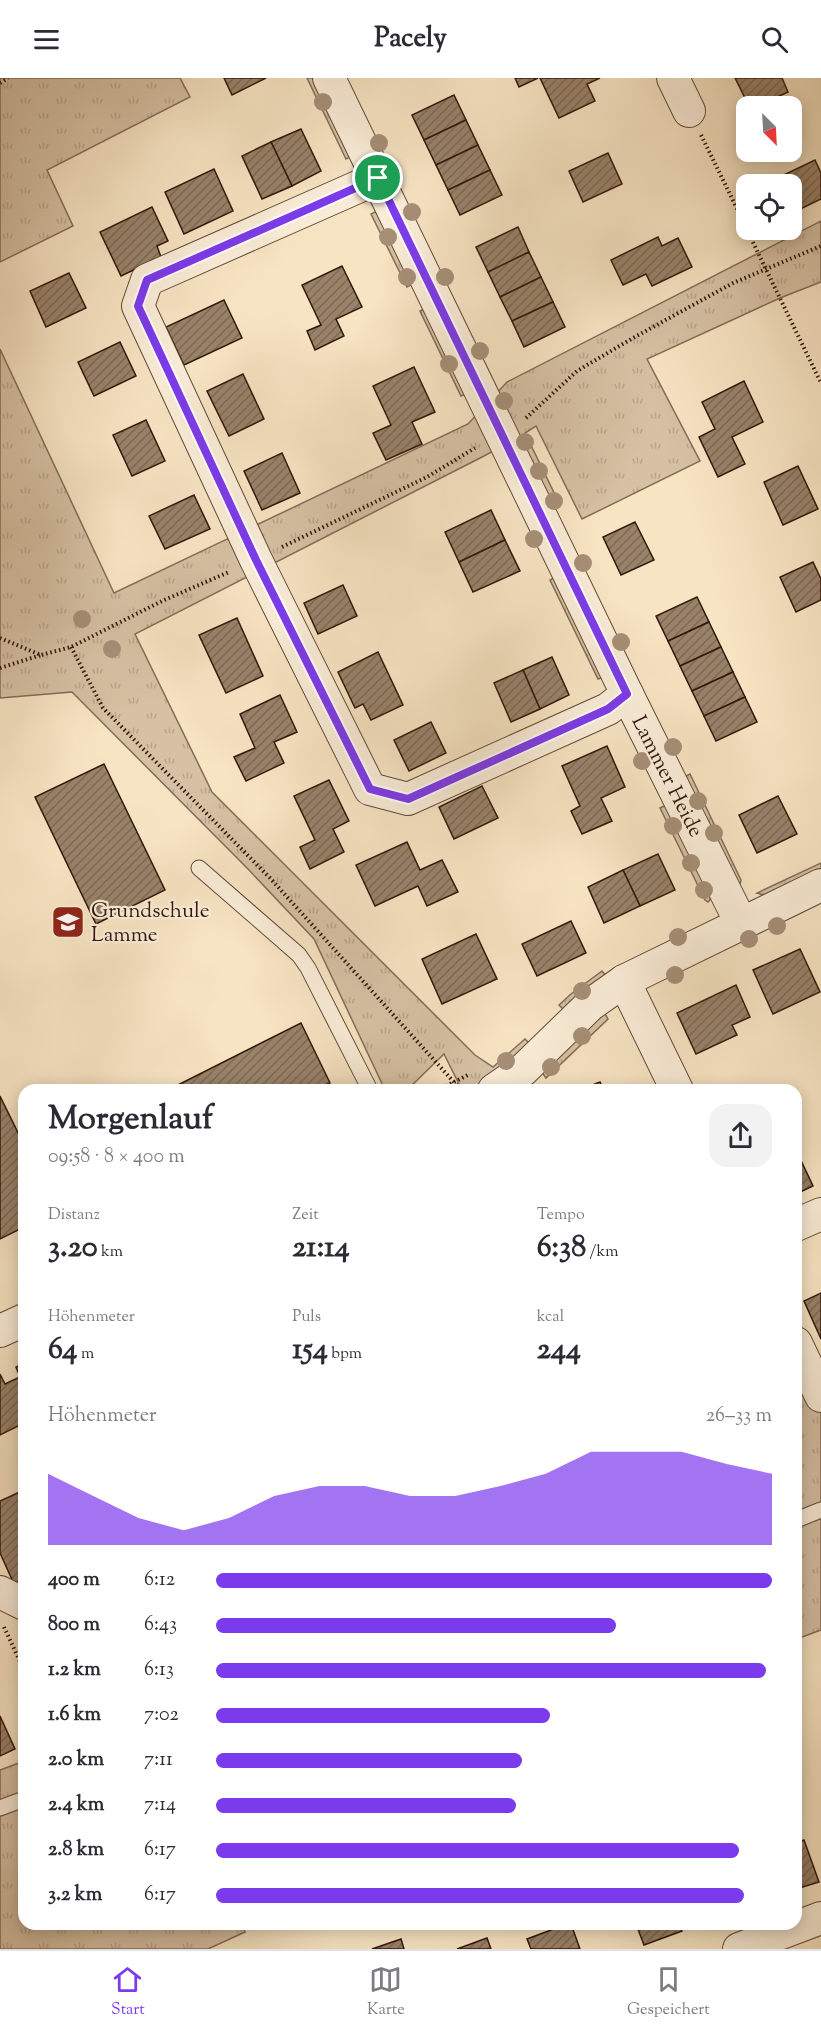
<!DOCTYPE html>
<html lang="de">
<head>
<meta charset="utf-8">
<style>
	body { margin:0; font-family:"Sorts Mill Goudy",serif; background:#f2f2f3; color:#2b2b33; height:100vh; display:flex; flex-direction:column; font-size:22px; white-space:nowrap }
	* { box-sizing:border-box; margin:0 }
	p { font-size:20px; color:#7c7c81 }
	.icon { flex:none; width:33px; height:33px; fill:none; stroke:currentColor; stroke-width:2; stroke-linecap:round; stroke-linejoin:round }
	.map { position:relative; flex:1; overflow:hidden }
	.side { position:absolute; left:18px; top:1006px; width:784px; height:846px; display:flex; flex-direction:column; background:#fff; border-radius:18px; box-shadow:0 3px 15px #0003 }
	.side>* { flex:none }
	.needle { width:39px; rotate:156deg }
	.controls { position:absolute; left:736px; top:18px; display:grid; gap:12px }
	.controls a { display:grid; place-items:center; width:66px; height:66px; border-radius:12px; background:#fff; box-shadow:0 3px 15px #0003; font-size:30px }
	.pin { position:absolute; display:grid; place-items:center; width:51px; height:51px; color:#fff; margin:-26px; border:3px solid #fff; border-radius:50%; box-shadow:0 2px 6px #0007 }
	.round { display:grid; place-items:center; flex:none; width:63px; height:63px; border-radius:18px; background:#f2f2f3 }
	.headline { display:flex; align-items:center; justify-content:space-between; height:102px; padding:0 30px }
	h1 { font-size:33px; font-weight:700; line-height:45px }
	.figures { display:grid; grid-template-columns:repeat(3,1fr); gap:9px; height:102px; padding:6px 30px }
	.figures div { display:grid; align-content:center }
	.figures b { font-size:30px; font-weight:700 }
	.figures small { font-size:16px; font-weight:400 }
	.figures p { font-size:16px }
	.chart { height:168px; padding:12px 30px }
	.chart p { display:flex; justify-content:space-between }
	.chart svg { width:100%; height:108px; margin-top:6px; fill:#7c3aed; opacity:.7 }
	ul { padding:0 30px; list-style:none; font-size:20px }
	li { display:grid; grid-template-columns:96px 72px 1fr; align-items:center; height:45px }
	li i { height:15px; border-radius:8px; background:#7c3aed }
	header { display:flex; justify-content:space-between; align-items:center; height:78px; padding:0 30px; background:#fff; font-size:27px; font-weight:700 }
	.tabs { display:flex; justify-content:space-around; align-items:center; height:84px; border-top:2px solid #e1e1e2; background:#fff; font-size:16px; color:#7c7c81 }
	.tabs a { display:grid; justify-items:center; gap:3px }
	.tabs .active { color:#7c3aed }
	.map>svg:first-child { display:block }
	.grass { fill:url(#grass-tufts); stroke:#846c57; stroke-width:1.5 }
	.building { fill:url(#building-hatch); stroke:#32170a; stroke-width:1.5 }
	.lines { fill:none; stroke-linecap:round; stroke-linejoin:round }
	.lane-casing { stroke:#634a38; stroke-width:17 }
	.street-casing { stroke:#634a38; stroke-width:34 }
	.path { stroke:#32170a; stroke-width:4; stroke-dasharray:1.5 3; stroke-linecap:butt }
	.lane { stroke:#faedd8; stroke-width:15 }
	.street { stroke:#faedd8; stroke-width:32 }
	.tree { fill:#a68f77 }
	.route-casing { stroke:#fff; stroke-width:12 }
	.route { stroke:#7c3aed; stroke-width:8 }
	.labels { text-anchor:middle; stroke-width:4.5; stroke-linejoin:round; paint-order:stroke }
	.street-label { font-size:21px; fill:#32170a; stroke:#faedd8 }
	.poi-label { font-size:21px; fill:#32170a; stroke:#faedd8; text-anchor:start }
</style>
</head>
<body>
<header><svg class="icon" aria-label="menu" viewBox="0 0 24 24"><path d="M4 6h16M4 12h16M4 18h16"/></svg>Pacely<svg class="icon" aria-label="search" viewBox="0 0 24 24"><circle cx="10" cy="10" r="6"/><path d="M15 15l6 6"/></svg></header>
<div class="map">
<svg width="821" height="1871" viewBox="0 0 821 1871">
	<defs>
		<pattern id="grass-tufts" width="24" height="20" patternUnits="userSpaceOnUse" patternTransform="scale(1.5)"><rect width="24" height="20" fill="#d6c1a4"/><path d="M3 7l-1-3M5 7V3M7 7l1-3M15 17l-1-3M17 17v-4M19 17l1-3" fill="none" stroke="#b8a58c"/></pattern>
		<pattern id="building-hatch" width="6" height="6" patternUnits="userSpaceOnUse" patternTransform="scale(1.5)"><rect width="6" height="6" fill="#98826a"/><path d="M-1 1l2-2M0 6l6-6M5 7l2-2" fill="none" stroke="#7d6955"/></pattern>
	</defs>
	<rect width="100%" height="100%" fill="#f7e4c3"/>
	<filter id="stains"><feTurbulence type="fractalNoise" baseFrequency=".00333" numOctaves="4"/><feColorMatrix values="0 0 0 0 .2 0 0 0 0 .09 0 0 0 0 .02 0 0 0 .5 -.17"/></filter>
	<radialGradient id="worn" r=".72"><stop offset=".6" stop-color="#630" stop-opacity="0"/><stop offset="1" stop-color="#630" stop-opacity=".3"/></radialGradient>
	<g class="grass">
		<path d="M 0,0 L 180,0 L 190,19 L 47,92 L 73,148 L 0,184 Z"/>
		<path d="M 307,0 L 316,0 L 354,77 L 346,81 Z"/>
		<path d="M 379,132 L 415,205 L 407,209 L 371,136 Z"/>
		<path d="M 821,143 L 821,204 L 780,220 L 647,281 L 700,383 L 582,441 L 536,348 L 525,355 L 560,427 L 551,431 L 517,360 L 484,378 L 135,556 L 212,714 L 475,977 L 493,989 L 525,961 L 530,966 L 523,1010 L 524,1012 L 462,1012 L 444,976 L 407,1012 L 385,1012 L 314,861 L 248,791 L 72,614 L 0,620 L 0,271 L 114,515 L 468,346 L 507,304 Z"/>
		<path d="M 427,229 L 468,315 L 461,318 L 420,233 Z"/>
		<path d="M 557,498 L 606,598 L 598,601 L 550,502 Z"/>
		<path d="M 690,696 L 741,802 L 740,806 L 738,807 L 682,700 Z"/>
		<path d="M 667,727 L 710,815 L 710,822 L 708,824 L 705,822 L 660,730 Z"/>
		<path d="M 821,785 L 821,794 L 767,818 L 757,815 Z"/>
		<path d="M 602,893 L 608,900 L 564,932 L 559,927 L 571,916 Z"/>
		<path d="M 604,934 L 608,941 L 546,1000 L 541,993 Z"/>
		<path d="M 821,1305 L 821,1552 L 797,1561 L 796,1317 Z"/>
		<path d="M 24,1683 L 24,1846 L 243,1846 L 245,1854 L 208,1871 L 0,1871 L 0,1692 Z"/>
	</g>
	<g class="building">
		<path d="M 224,0 L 266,0 L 232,17 Z"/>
		<path d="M 515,0 L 538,0 L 519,9 Z"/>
		<path d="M 540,0 L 600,0 L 587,6 L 595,23 L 559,40 Z"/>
		<path d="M 735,0 L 782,0 L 788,14 L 757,28 L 749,28 Z"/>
		<path d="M 454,17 L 466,42 L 424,62 L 412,37 Z"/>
		<path d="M 466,42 L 478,67 L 436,87 L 424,62 Z"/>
		<path d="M 301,51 L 321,93 L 292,108 L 271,64 Z"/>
		<path d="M 271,64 L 292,108 L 262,121 L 242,78 Z"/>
		<path d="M 478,67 L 490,92 L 448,112 L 436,87 Z"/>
		<path d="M 608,75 L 622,106 L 583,124 L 569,93 Z"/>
		<path d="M 815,82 L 821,95 L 821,121 L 792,135 L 792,106 L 773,106 L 771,103 Z"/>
		<path d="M 214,91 L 233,133 L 184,156 L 165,114 Z"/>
		<path d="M 490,92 L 502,117 L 460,137 L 448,112 Z"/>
		<path d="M 152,129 L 168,163 L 157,168 L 161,179 L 121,198 L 100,154 Z"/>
		<path d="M 518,149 L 529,174 L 488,194 L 476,169 Z"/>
		<path d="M 658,159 L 662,168 L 678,160 L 692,189 L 652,208 L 646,196 L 623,207 L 611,182 Z"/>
		<path d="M 529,174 L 541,199 L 500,219 L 488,194 Z"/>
		<path d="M 342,188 L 362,229 L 336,241 L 344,258 L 315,272 L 307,253 L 321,247 L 302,207 Z"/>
		<path d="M 69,195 L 86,230 L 46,249 L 30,213 Z"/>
		<path d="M 541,199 L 553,224 L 512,243 L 500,219 Z"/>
		<path d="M 224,222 L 242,260 L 184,287 L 166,249 Z"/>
		<path d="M 553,224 L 565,249 L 524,269 L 512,243 Z"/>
		<path d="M 120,264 L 136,298 L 94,318 L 78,284 Z"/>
		<path d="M 414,289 L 435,334 L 412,344 L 422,366 L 386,382 L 373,355 L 391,347 L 373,308 Z"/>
		<path d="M 243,296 L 264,341 L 229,358 L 207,313 Z"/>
		<path d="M 744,303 L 763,344 L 732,359 L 745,386 L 718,399 L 699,359 L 715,351 L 702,324 Z"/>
		<path d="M 146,342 L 165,383 L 132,398 L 113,357 Z"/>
		<path d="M 282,375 L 300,415 L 262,432 L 244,393 Z"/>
		<path d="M 798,388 L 818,431 L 783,447 L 764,404 Z"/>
		<path d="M 194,417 L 210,451 L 165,471 L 149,438 Z"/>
		<path d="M 491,432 L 505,462 L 459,484 L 445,454 Z"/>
		<path d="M 635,444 L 654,482 L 621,497 L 603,459 Z"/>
		<path d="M 505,462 L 520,493 L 473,514 L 459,484 Z"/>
		<path d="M 813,484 L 821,501 L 821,522 L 796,534 L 780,499 Z"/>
		<path d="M 343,507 L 357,538 L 318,556 L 304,525 Z"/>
		<path d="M 697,519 L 709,544 L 668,563 L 656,538 Z"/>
		<path d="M 237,540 L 263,598 L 226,615 L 199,557 Z"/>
		<path d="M 709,544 L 721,569 L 680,588 L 668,563 Z"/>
		<path d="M 721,569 L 733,594 L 692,613 L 680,588 Z"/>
		<path d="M 378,574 L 403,627 L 371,642 L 363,626 L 355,630 L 338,594 Z"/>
		<path d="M 552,579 L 569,617 L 540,631 L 523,592 Z"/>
		<path d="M 523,592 L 540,631 L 511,644 L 494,605 Z"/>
		<path d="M 733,594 L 745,619 L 704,638 L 692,613 Z"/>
		<path d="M 280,617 L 297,654 L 274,664 L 284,685 L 246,703 L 234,679 L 255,670 L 240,636 Z"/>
		<path d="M 745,619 L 757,644 L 716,663 L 704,638 Z"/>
		<path d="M 431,644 L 446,675 L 409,693 L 394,662 Z"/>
		<path d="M 607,668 L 625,709 L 601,720 L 612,743 L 582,756 L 571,733 L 580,728 L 562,688 Z"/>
		<path d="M 104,686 L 165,812 L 96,846 L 35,719 Z"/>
		<path d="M 329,702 L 349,743 L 333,751 L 344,774 L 310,791 L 300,769 L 315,762 L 294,718 Z"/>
		<path d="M 482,708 L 498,740 L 454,761 L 439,729 Z"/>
		<path d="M 778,718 L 797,756 L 757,775 L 739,737 Z"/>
		<path d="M 407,764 L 420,792 L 442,782 L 458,814 L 427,828 L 418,808 L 375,828 L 356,787 Z"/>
		<path d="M 658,776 L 675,812 L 640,828 L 623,792 Z"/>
		<path d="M 623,792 L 640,828 L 604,845 L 588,809 Z"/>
		<path d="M 571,843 L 586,875 L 537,898 L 522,866 Z"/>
		<path d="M 476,856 L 497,901 L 442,926 L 422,881 Z"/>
		<path d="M 800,871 L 820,914 L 773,936 L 753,892 Z"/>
		<path d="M 736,907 L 750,939 L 732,947 L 737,957 L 696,976 L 677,935 Z"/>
		<path d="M 301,945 L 330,1005 L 314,1012 L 168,1012 Z"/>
		<path d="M 600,1004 L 604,1012 L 580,1012 Z"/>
		<path d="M 0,1018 L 24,1067 L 24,1149 L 0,1161 Z"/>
		<path d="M 797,1074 L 813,1108 L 796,1116 L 796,1075 Z"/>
		<path d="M 821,1215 L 821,1261 L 804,1223 Z"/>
		<path d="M 24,1285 L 24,1345 L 0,1357 L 0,1296 L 5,1306 L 20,1299 L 16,1289 Z"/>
		<path d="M 24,1412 L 24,1501 L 14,1506 L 0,1475 L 0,1423 Z"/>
		<path d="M 0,1638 L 15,1671 L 0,1678 Z"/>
		<path d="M 804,1762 L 819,1804 L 796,1811 L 796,1765 Z"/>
		<path d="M 567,1846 L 571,1846 L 580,1871 L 531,1871 L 527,1861 Z"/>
		<path d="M 636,1846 L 679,1846 L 682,1853 L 644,1867 Z"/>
		<path d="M 487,1860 L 491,1871 L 457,1871 Z"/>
		<path d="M 401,1861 L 404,1871 L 372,1871 Z"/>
	</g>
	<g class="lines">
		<g class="lane-casing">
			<g id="lane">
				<path d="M 199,790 L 299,877 L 308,890 L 370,1012"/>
				<path d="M 796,1442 L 821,1432"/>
				<path d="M 0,1730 L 24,1721"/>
			</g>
		</g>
		<g class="street-casing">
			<g id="street">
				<path d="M 329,0 L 627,616 L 741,845"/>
				<path d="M 673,0 L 689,33"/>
				<path d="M 378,100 L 147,202 L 138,228 L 256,482 L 370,711 L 408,721 L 608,631 L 627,616"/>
				<path d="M 624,903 L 677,1012"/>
				<path d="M 494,1012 L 523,992 L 590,927 L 624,903 L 821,807"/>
				<path d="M 796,1147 L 821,1136"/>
				<path d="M 0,1253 L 24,1242"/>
				<path d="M 796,1265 L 821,1318"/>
				<path d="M 0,1514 L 24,1526"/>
				<path d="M 739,1871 L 821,1840"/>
			</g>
		</g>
		<g class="path">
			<path d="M 0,5 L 8,0"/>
			<path d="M 701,57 L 747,151"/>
			<path d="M 747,152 L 821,305"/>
			<path d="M 526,340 L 577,293 L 633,260 L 733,205 L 821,168"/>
			<path d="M 282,469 L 427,399 L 475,370"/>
			<path d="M 0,560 L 41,577 L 71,569 L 162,523 L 229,494"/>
			<path d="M 71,569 L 103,630 L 270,800 L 461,1012"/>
			<path d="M 0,590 L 41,577"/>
			<path d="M 438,1012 L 468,997"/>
			<path d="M 4,1549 L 24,1592"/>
		</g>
		<use href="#lane" class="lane"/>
		<use href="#street" class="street"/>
	</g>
	<g class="tree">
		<circle cx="323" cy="24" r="9"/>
		<circle cx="379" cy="65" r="9"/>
		<circle cx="412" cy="134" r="9"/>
		<circle cx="388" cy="159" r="9"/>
		<circle cx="407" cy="199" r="9"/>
		<circle cx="445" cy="199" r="9"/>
		<circle cx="480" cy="273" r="9"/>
		<circle cx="449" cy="286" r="9"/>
		<circle cx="504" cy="323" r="9"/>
		<circle cx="525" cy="364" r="9"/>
		<circle cx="539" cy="393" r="9"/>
		<circle cx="554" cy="423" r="9"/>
		<circle cx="534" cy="461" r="9"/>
		<circle cx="583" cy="485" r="9"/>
		<circle cx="82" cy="541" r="9"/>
		<circle cx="621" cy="564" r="9"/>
		<circle cx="112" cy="571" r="9"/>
		<circle cx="673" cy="669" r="9"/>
		<circle cx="642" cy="683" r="9"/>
		<circle cx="698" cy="723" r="9"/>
		<circle cx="673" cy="748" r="9"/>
		<circle cx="714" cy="755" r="9"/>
		<circle cx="691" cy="785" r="9"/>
		<circle cx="704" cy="812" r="9"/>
		<circle cx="777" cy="848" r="9"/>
		<circle cx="678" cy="859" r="9"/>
		<circle cx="749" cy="861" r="9"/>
		<circle cx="675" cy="897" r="9"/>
		<circle cx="582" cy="913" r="9"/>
		<circle cx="582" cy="958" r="9"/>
		<circle cx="506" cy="983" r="9"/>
		<circle cx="551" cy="989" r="9"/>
	</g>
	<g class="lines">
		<g class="route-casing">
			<path id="route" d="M 378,100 L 627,616 L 608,631 L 408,721 L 370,711 L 256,482 L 138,228 L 147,202 Z"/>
		</g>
		<use href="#route" class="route"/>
	</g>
	<defs>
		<g id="school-square" transform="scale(1.725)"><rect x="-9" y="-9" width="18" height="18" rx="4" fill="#8f2418" stroke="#faedd8"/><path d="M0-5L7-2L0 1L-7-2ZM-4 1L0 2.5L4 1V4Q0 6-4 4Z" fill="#fff"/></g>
	</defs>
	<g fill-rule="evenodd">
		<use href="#school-square" x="68" y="844"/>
	</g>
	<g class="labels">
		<g class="street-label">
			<text transform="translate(668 698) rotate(63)" y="7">Lammer Heide</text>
		</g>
		<g class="poi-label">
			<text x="91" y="839">Grundschule<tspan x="91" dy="24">Lamme</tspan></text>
		</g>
	</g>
	<rect width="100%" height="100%" filter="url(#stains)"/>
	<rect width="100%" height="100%" fill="url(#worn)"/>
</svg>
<div class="controls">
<a><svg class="needle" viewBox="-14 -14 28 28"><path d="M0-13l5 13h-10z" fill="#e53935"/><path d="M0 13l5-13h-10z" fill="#7c7c81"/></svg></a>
<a><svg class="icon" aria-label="locate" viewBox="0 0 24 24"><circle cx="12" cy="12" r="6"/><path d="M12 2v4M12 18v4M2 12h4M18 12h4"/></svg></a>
</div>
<div class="pin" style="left:378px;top:100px;background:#1e9e55"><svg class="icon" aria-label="arrive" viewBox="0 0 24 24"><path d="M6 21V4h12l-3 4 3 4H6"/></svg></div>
<section class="side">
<div class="headline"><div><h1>Morgenlauf</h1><p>09:58 · 8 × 400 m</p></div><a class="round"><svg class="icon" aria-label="share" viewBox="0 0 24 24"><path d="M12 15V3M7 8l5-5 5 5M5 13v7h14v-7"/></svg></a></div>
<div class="figures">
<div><p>Distanz</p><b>3.20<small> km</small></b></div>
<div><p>Zeit</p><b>21:14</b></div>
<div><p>Tempo</p><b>6:38<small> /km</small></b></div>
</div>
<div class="figures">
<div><p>Höhenmeter</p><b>64<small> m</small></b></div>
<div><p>Puls</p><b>154<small> bpm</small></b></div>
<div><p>kcal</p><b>244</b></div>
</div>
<div class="chart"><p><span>Höhenmeter</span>26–33 m</p>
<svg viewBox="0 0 160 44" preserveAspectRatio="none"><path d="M0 44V15L10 24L20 33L30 38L40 33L50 24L60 20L70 20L80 24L90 24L100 20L110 15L120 6L130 6L140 6L150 11L160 15V44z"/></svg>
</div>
<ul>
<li><b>400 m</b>6:12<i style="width:100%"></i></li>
<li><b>800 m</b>6:43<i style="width:72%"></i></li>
<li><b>1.2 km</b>6:13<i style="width:99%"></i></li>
<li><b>1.6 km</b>7:02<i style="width:60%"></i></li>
<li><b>2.0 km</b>7:11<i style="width:55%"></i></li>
<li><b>2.4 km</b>7:14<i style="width:54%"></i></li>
<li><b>2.8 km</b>6:17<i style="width:94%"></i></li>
<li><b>3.2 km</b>6:17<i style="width:95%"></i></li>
</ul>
</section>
</div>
<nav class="tabs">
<a class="active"><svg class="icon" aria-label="home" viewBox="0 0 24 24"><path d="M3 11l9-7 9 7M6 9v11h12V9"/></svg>Start</a>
<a><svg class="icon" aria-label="map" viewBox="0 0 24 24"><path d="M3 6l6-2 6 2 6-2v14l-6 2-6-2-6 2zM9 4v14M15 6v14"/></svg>Karte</a>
<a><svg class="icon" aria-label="saved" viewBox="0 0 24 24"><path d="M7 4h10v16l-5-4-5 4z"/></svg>Gespeichert</a>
</nav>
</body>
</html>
